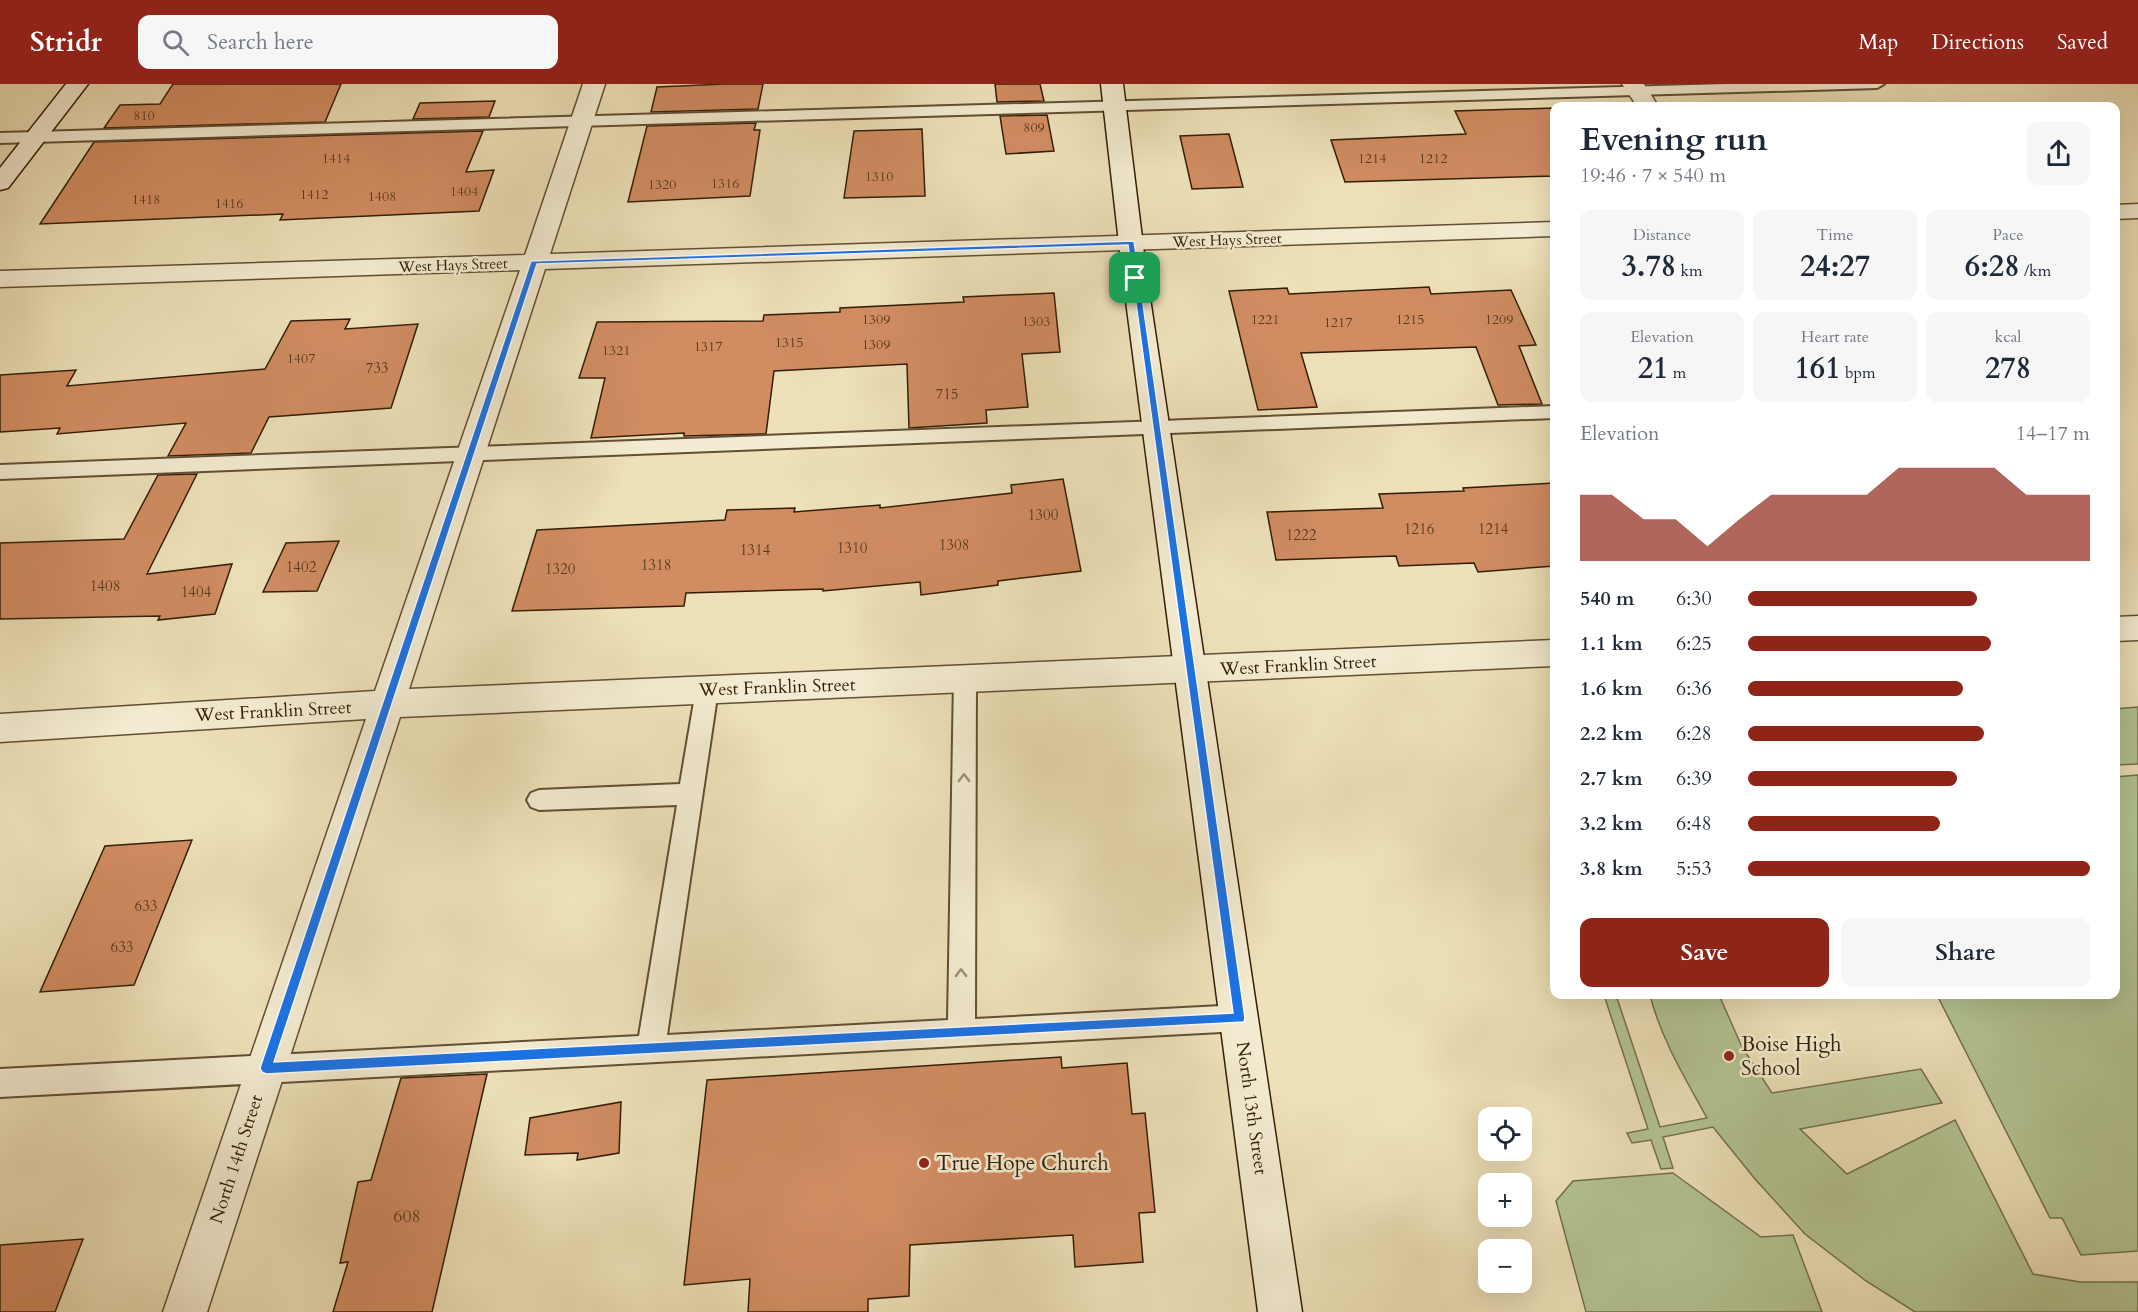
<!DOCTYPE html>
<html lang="en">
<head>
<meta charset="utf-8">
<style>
	body { margin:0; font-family:Cardo,serif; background:#f6f6f7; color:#1f2937; height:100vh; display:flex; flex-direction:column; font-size:22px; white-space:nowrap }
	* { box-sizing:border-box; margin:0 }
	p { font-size:20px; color:#747a83 }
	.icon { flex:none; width:33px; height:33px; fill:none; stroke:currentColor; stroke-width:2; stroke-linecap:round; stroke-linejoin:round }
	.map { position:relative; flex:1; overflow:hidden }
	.drawer { position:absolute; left:1550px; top:18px; width:570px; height:897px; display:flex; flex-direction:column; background:#fff; border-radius:12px; box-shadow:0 6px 24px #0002 }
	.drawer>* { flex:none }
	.controls { position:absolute; left:1478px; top:1023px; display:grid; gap:12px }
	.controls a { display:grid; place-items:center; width:54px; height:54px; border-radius:12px; background:#fff; box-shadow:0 6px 24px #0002; font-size:30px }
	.pin { position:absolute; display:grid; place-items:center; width:51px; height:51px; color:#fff; margin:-26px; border-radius:12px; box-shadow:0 3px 9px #0006 }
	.round { display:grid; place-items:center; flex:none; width:63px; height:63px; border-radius:12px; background:#f6f6f7 }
	.head { display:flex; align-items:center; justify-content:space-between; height:102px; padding:0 30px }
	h1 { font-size:33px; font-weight:600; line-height:45px }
	.metrics { display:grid; grid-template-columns:repeat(3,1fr); gap:9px; height:102px; padding:6px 30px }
	.metrics div { display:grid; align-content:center; border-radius:12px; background:#f6f6f7; text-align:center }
	.metrics b { font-size:30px; font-weight:600 }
	.metrics small { font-size:16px; font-weight:400 }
	.metrics p { font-size:16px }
	.chart { height:168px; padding:12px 30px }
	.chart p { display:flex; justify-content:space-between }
	.chart svg { width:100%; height:108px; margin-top:6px; fill:#8f2418; opacity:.7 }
	.button { display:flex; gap:12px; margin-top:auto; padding:12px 30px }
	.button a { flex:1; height:69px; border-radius:12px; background:#8f2418; color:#fff; font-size:24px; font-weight:600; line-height:69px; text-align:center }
	.button a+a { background:#f6f6f7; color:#1f2937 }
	ul { padding:0 30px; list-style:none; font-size:20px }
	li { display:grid; grid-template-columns:96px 72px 1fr; align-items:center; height:45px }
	li i { height:15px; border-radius:8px; background:#8f2418 }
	header { display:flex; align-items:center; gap:36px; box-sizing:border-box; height:84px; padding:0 30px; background:#8f2418; color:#fff }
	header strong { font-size:28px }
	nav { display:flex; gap:33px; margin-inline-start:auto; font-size:21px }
	.search { width:420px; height:54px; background:#f6f6f7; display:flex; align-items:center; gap:15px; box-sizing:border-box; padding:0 21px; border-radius:12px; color:#747a83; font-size:22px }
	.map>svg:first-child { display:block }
	.green { fill:#b4c493; stroke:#73714c; stroke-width:1.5 }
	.building { fill:#d18c62; stroke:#321e06; stroke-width:1.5 }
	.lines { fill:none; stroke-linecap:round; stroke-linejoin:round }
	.lane-casing { stroke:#614f33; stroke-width:4 }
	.street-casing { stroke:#614f33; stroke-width:3 }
	.secondary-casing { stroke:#321e06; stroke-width:3 }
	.lane { fill:#f4ecd2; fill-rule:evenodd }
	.street { fill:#f4ecd2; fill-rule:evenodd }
	.secondary { fill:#f4ecd2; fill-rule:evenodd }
	.oneway { stroke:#9d8f76 }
	.route { fill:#1a73e8; stroke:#fff; stroke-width:1.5; fill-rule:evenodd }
	.poi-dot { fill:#8f2418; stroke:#f4ecd2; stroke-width:2 }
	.labels { text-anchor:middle; stroke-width:5; stroke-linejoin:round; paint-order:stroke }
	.far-number-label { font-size:14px; fill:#5a3a1d }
	.far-street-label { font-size:15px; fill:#321e06; stroke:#f4ecd2 }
	.number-label { font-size:15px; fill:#5a3a1d }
	.street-label { font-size:18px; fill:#321e06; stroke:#f4ecd2 }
	.near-number-label { font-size:18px; fill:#5a3a1d }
	.near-poi-label { font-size:21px; fill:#321e06; stroke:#f4ecd2; text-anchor:start }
</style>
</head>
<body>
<header>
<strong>Stridr</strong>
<div class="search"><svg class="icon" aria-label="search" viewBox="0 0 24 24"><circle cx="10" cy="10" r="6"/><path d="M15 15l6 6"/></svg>Search here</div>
<nav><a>Map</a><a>Directions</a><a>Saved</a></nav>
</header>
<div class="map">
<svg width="2138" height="1228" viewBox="0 0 2138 1228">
	<rect width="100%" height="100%" fill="#eee1b9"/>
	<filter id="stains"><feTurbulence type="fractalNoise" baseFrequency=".00333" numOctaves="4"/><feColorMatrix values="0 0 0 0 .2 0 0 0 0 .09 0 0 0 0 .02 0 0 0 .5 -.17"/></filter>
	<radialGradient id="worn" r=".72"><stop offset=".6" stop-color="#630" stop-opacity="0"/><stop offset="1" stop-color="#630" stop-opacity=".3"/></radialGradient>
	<g class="green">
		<path d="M 2138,623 L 2138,680 L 2115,681 L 2115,625 Z"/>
		<path d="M 2138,691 L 2138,1167 L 2081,1171 L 2062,1134 L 2050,1134 L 1937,911 L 2115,910 L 2115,693 Z"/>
		<path d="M 1604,911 L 1616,911 L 1660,1043 L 1707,1034 C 1685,994 1661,955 1650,911 L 1719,911 L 1742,963 L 1772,1009 L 1921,985 L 1942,1019 L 1800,1045 L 1847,1090 L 1955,1036 L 2033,1190 L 2080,1198 L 2138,1198 L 2138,1228 L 1915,1228 L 1866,1197 L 1805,1150 L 1755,1095 L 1713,1043 L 1663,1053 L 1673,1084 L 1661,1085 L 1651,1056 L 1632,1059 L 1627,1049 L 1648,1045 Z"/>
		<path d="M 1673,1089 L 1761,1153 L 1793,1151 L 1822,1228 L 1586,1228 L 1556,1117 L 1573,1097 Z"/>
	</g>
	<g class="building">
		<path d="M 173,0 L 341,0 L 325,38 L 104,44 L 120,21 L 160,20 Z"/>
		<path d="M 724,0 L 763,0 L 758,25 L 651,28 L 657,3 Z"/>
		<path d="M 995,0 L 1040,0 L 1044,17 L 997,18 Z"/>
		<path d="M 495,17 L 489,33 L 413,35 L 420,19 Z"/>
		<path d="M 1554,24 L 1554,92 L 1345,98 L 1331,56 L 1466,50 L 1455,27 Z"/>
		<path d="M 1047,31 L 1054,67 L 1006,70 L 1000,32 Z"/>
		<path d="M 756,39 L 754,46 L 760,46 L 750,112 L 628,118 L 647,42 Z"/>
		<path d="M 922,45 L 925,112 L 844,114 L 854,47 Z"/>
		<path d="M 483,47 L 466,88 L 494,86 L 479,127 L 280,136 L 283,130 L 40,140 L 94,58 Z"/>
		<path d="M 1229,50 L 1243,103 L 1192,105 L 1180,52 Z"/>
		<path d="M 1429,203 L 1431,210 L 1511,206 L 1536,261 L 1519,262 L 1542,320 L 1498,321 L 1476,263 L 1301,269 L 1317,323 L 1258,326 L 1229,207 L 1287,204 L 1289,210 Z"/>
		<path d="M 1054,209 L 1060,268 L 1022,270 L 1028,323 L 986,326 L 987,339 L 909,344 L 907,280 L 774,287 L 766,350 L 684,352 L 684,349 L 591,354 L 605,294 L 579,294 L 597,238 L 763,237 L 764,231 L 840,228 L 840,224 L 964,218 L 963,213 Z"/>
		<path d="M 350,235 L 345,245 L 418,240 L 391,324 L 269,333 L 251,369 L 168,372 L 186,339 L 57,350 L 60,344 L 0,348 L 0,291 L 76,286 L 67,302 L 265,285 L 291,237 Z"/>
		<path d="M 197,390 L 147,490 L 232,480 L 215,530 L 158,536 L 160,532 L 0,535 L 0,459 L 124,455 L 158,391 Z"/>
		<path d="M 1063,395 L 1081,487 L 998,497 L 998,501 L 921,511 L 920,498 L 823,507 L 823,505 L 686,509 L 684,522 L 512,527 L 537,446 L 725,436 L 727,426 L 795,424 L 794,428 L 880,421 L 880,424 L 1012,409 L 1011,401 Z"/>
		<path d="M 1554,399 L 1554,482 L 1478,488 L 1474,479 L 1399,482 L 1396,472 L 1276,476 L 1267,428 L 1383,424 L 1379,410 L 1464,407 L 1463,404 Z"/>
		<path d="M 339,457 L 317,507 L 263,508 L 286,459 Z"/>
		<path d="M 192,756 L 134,901 L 40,908 L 105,762 Z"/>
		<path d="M 1061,973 L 1062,984 L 1127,979 L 1132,1030 L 1145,1029 L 1155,1128 L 1139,1129 L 1143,1178 L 1075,1183 L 1073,1151 L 910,1161 L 909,1212 L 868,1215 L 868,1228 L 748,1228 L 750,1195 L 684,1201 L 707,996 Z"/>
		<path d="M 487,990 L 432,1228 L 333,1228 L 348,1178 L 340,1179 L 358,1098 L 371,1096 L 401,994 Z"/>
		<path d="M 621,1018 L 619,1069 L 577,1076 L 578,1069 L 525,1071 L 530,1034 Z"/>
		<path d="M 83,1155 L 55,1228 L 0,1228 L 0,1161 Z"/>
	</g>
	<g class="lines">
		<g class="lane-casing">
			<g id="lane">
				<path d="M 1727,0 L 1884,0 L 1877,4 L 0,59 L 0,49 Z"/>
				<path d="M 1554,322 L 1554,334 L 0,395 L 0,381 Z"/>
				<path d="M 965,586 L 973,589 L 976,595 L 975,935 L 1240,921 L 1249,925 L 1253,934 L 1249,943 L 1240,947 L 0,1013 L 0,985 L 639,952 L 677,721 L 539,726 L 531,723 L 527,716 L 531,709 L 539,706 L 680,700 L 696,606 L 699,600 L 707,597 L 715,600 L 718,606 L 667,951 L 948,936 L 954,595 L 957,589 Z"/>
			</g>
		</g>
		<g class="street-casing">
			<g id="street">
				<path d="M 583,0 L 605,0 L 550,170 L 1554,138 L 1554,152 L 545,185 L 409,605 L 1554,556 L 1554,582 L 400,633 L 207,1228 L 163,1228 L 366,635 L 0,658 L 0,630 L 375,607 L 520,186 L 0,203 L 0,187 L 525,171 Z"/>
				<path d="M 1622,0 L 1644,0 L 1658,22 L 1637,22 Z"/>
				<path d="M 2138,120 L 2138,134 L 2115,135 L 2115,121 Z"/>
				<path d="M 2138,532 L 2138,556 L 2115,557 L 2115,533 Z"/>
			</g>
		</g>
		<g class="secondary-casing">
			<g id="secondary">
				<path d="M 66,0 L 88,0 L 8,104 L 0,106 L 0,84 Z"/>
				<path d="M 1101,0 L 1123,0 L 1147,194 L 1302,1228 L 1258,1228 L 1123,194 Z"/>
			</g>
		</g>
		<use href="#lane" class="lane"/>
		<use href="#street" class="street"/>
		<use href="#secondary" class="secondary"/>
	</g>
	<defs><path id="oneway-chevron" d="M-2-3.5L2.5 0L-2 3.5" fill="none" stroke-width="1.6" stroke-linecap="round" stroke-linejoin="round" transform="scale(1.5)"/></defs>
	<g class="oneway">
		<use href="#oneway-chevron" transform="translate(964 694) rotate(-89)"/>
		<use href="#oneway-chevron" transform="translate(961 889) rotate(-90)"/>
	</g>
	<path class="route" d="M 1134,157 L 1245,934 L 1244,938 L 266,990 L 262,988 L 260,984 L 531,177 ZM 1128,161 L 1233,929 L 274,978 L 537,180 Z"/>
	<g class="poi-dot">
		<circle cx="1729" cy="972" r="6"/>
		<circle cx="924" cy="1079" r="6"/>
	</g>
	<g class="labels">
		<g class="far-number-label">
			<text x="144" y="36">810</text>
			<text x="1034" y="48">809</text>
			<text x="336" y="79">1414</text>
			<text x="1372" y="79">1214</text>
			<text x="1433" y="79">1212</text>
			<text x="879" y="97">1310</text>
			<text x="725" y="104">1316</text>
			<text x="662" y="105">1320</text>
			<text x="464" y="112">1404</text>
			<text x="314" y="115">1412</text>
			<text x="382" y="117">1408</text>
			<text x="146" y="120">1418</text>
			<text x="229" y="124">1416</text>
			<text x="876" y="240">1309</text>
			<text x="1265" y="240">1221</text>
			<text x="1410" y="240">1215</text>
			<text x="1499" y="240">1209</text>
			<text x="1036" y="242">1303</text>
			<text x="1338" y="243">1217</text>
			<text x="789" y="263">1315</text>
			<text x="876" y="265">1309</text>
			<text x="708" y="267">1317</text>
			<text x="616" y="271">1321</text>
			<text x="301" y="279">1407</text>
		</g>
		<g class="far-street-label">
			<text transform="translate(1227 156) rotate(-2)" y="5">West Hays Street</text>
			<text transform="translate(453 181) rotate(-2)" y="5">West Hays Street</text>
		</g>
		<g class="number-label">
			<text x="377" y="289">733</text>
			<text x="947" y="315">715</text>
			<text x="1043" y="436">1300</text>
			<text x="1419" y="450">1216</text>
			<text x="1493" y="450">1214</text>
			<text x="1301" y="456">1222</text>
			<text x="954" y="466">1308</text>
			<text x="852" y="469">1310</text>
			<text x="755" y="471">1314</text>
			<text x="656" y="486">1318</text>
			<text x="301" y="488">1402</text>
			<text x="560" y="490">1320</text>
			<text x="105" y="507">1408</text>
			<text x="196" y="513">1404</text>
			<text x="146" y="827">633</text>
			<text x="122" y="868">633</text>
		</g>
		<g class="street-label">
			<text transform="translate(1298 581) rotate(-3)" y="6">West Franklin Street</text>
			<text transform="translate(777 603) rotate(-2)" y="6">West Franklin Street</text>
			<text transform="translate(273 627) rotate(-3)" y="6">West Franklin Street</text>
			<text transform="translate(1252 1024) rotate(82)" y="6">North 13th Street</text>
			<text transform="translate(236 1075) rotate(-72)" y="6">North 14th Street</text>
		</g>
		<g class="near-number-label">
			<text x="407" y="1138">608</text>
		</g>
		<g class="near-poi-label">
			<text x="1741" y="967">Boise High<tspan x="1741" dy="24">School</tspan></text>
			<text x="936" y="1086">True Hope Church</text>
		</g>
	</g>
	<rect width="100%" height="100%" filter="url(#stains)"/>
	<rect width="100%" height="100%" fill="url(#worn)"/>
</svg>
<div class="controls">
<a><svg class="icon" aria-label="locate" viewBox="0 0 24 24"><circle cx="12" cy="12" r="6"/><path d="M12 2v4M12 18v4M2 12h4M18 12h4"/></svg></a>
<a>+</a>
<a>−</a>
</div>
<div class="pin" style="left:1135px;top:194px;background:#1e9e55"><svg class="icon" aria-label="arrive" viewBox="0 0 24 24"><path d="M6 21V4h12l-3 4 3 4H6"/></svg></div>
<section class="drawer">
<div class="head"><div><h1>Evening run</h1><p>19:46 · 7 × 540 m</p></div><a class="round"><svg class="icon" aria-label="share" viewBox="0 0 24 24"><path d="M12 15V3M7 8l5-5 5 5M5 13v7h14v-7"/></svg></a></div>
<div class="metrics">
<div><p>Distance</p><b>3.78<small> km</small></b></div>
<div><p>Time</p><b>24:27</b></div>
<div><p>Pace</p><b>6:28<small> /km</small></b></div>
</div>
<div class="metrics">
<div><p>Elevation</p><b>21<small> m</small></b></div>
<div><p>Heart rate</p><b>161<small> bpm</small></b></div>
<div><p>kcal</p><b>278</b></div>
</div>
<div class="chart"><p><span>Elevation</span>14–17 m</p>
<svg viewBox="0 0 160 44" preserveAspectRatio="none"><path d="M0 44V17L10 17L20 27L30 27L40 38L50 27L60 17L70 17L80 17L90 17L100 6L110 6L120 6L130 6L140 17L150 17L160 17V44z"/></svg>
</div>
<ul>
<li><b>540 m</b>6:30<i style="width:67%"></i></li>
<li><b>1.1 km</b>6:25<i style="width:71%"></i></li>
<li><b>1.6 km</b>6:36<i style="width:63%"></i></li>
<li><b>2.2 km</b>6:28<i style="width:69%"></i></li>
<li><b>2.7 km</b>6:39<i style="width:61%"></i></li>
<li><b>3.2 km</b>6:48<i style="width:56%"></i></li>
<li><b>3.8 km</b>5:53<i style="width:100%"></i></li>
</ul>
<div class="button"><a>Save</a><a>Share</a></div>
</section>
</div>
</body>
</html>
